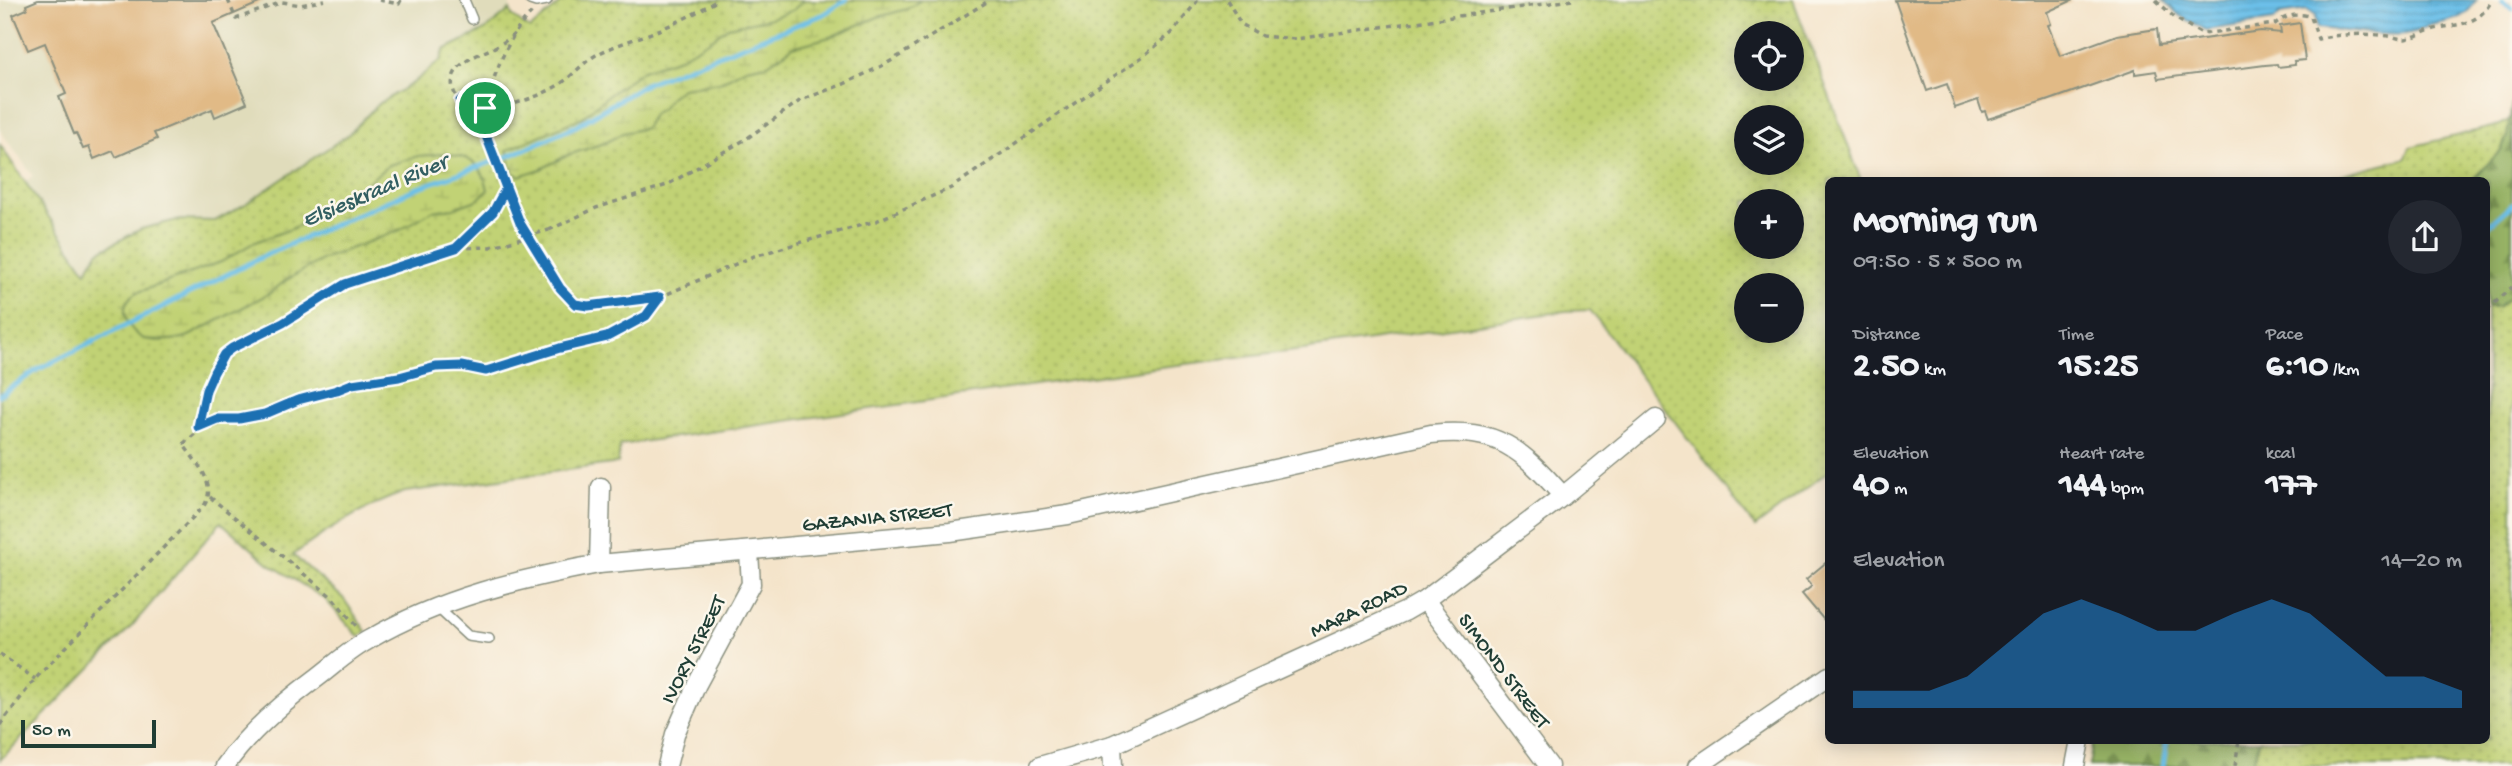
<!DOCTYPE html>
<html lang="en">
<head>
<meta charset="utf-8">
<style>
	body { margin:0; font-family:"Gochi Hand",sans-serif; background:#242831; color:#f1f3f6; height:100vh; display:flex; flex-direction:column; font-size:26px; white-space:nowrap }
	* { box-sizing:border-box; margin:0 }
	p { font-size:23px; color:#9ea1a6 }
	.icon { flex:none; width:38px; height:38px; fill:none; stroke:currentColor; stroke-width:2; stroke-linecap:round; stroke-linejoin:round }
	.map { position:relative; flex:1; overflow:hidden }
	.sheet { position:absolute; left:1825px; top:177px; width:665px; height:567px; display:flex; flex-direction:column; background:#171b24; border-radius:10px; box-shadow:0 4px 18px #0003 }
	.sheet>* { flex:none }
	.controls { position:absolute; left:1734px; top:21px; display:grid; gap:14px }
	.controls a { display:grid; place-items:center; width:70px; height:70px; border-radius:50%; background:#171b24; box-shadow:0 4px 18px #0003; font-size:35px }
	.scale { position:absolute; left:21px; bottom:18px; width:135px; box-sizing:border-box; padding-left:7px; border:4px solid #1f3d34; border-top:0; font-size:19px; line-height:24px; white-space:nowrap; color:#1f3d34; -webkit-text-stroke:5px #fbf7ec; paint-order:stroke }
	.pin { position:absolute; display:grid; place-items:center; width:60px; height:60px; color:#fff; margin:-30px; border:4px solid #fff; border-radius:50%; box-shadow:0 2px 7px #0007 }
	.round { display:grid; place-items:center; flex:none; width:74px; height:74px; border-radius:37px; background:#242831 }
	.headline { display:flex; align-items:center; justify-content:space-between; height:119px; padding:0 28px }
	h1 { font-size:38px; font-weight:700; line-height:52px }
	.stats { display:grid; grid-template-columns:repeat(3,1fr); gap:10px; height:119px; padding:7px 28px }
	.stats div { display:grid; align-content:center }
	.stats b { font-size:35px; font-weight:700 }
	.stats small { font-size:19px; font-weight:400 }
	.stats p { font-size:19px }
	.chart { height:196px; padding:14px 28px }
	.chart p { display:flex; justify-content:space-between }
	.chart svg { width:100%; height:126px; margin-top:7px; fill:#1f6fb2; opacity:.7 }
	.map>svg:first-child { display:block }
	.built { fill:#e0dcbb }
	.grass { fill:url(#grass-dots); stroke:#708854; stroke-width:2; fill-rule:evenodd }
	.forest { fill:url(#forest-firs); stroke:#5c784d; stroke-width:2 }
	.wetland { fill:url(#wetland-marsh); stroke:#708854; stroke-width:2 }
	.water { fill:url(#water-rules); stroke:#467e8e; stroke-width:2 }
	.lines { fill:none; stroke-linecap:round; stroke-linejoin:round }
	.stream { stroke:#6cc0e9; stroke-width:5 }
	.building { fill:#e1ba86 }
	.service-casing { stroke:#8a907f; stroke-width:12 }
	.minor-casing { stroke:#8a907f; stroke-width:21 }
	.path { stroke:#8a907f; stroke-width:3.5; stroke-dasharray:5 5; stroke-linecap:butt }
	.service { stroke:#fff; stroke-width:9 }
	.minor { stroke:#fff; stroke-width:18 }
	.route-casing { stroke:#fff; stroke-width:14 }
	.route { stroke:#1f6fb2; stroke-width:9 }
	.labels { text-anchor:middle; stroke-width:5; stroke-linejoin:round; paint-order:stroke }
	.street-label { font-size:21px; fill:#1f3d34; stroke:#fbf7ec }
	.water-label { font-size:23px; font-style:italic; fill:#325e61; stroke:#fbf7ec }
</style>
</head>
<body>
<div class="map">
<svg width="2512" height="766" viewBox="0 0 2512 766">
	<defs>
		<pattern id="grass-dots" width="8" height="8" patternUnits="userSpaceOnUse" patternTransform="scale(1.75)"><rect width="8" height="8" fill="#c1d275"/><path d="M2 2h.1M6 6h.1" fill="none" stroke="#a5b566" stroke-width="1.8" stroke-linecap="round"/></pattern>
		<pattern id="forest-firs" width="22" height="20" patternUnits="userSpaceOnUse" patternTransform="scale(1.75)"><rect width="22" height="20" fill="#98b466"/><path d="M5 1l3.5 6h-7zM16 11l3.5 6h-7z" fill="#7b9455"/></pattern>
		<pattern id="wetland-marsh" width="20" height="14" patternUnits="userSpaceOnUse" patternTransform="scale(1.75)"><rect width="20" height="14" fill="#c1d275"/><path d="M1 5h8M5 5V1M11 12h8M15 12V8" fill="none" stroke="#a5b566"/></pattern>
		<pattern id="water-rules" width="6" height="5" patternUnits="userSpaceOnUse" patternTransform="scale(1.75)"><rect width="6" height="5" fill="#6cc0e9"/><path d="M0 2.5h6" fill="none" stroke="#589dbe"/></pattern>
	</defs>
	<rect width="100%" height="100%" fill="#fbf7ec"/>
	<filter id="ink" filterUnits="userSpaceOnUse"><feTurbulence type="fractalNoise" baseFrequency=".0143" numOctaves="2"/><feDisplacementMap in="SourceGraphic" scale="14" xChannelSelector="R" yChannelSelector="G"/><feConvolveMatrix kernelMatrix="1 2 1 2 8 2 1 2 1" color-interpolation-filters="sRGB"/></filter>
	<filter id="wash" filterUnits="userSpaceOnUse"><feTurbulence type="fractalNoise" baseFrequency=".00686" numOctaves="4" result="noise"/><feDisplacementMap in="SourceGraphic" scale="28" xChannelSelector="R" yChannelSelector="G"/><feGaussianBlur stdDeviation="1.57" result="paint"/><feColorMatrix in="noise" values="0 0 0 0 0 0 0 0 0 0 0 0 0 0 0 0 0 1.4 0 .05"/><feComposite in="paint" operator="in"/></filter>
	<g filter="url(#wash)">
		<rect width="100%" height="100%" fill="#f4e4ca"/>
		<path class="built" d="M 0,0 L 510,0 L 510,10 L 493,24 L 413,83 L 377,105 L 349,134 L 244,205 L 215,221 L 177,220 L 86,273 L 24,182 L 33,176 L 0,130 Z"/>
		<g class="grass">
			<path d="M 564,0 L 1793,0 L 1861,180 L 1829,180 L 1829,471 L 1755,527 L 1590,310 L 1565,311 L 1303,350 L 1160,367 L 620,445 L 618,463 L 405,492 C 363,506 328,530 293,555 L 343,598 L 366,631 L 359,637 L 325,599 L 268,563 L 221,522 L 131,627 L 0,760 L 0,145 L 86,272 L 98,252 L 141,229 L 177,220 L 215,221 L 244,205 L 349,134 L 377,105 L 413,83 L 441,60 L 444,50 L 485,30 L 510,10 L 512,16 L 530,29 ZM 1746,33 L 1792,33 L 1792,79 L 1746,79 ZM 1746,117 L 1792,117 L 1792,163 L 1746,163 ZM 1746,201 L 1792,201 L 1792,247 L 1746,247 ZM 1746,285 L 1792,285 L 1792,331 L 1746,331 Z"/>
			<path d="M 2512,118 L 2512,766 L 2096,766 L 2101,740 L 2487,740 L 2487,180 L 2320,180 L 2406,158 L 2410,147 L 2500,125 Z"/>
		</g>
		<g class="forest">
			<path d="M 2512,102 L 2512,296 L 2497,307 L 2487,307 L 2487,180 L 2472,180 L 2501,150 L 2507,136 Z"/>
			<path d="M 2093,740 L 2259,740 L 2257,751 L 2251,766 L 2089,766 Z"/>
		</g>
		<g class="wetland">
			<path d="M 804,0 L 921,0 L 907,9 L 878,17 L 830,37 L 793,47 L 768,64 L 746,68 L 720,82 L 682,88 L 670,97 L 661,109 L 654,113 L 645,128 L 623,133 L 604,143 L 568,155 L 541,169 L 519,176 L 513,172 L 507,150 L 583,117 L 606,97 L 643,70 L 679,58 L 712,39 L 728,27 L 771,18 L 793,10 Z"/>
			<path d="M 441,154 C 467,155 483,162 488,190 L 477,200 L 454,208 L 432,211 L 400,230 L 323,259 L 285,281 L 270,293 L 189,336 C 178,340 149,344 139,336 C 124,324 118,304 136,293 L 221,262 L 255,242 L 291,229 L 322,214 L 353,194 L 389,165 L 418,156 Z"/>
		</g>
		<path class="water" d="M 2163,0 L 2477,0 C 2463,20 2454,20 2431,25 C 2424,27 2418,32 2411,33 C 2389,38 2341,30 2317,28 L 2315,16 L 2307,10 L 2280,14 L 2274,20 L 2206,30 L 2179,15 Z"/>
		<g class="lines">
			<g class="stream">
				<path d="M 2502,0 L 2512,9"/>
				<path d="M 2487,227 L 2512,205"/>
				<path d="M 0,395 L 37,370 L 268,254 L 417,188 L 509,156 L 576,126 L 647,83 L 822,15 L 846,0"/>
				<path d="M 2163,766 L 2167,740"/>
			</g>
		</g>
		<g id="blocks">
			<g class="building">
				<path d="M 38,0 L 266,0 L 213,23 L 247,103 L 215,117 L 212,109 L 154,133 L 157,139 L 116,157 L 113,151 L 94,159 L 89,147 L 83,149 L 76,133 L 74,134 L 59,97 L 66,94 L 45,43 L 28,50 L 13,15 L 27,9 L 26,5 Z"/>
				<path d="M 1895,0 L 2073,0 L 2047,12 L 2051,24 L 2048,25 L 2060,56 L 2117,35 L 2157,29 L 2159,45 L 2261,31 L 2281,33 L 2280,26 L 2300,23 L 2305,60 L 2294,61 L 2295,65 L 2278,67 L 2277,64 L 2265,65 L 2158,79 L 2156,71 L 2135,74 L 2135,70 L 2047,101 L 2046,100 L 1988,119 L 1985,111 L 1982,112 L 1978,100 L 1955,108 L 1947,84 L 1927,91 Z"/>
				<path d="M 1829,560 L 1829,626 L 1802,594 L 1812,586 L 1806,579 Z"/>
			</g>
		</g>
	</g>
	<g filter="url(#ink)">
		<use href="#blocks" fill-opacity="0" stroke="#8a907f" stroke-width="2"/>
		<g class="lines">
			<g class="service-casing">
				<g id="service">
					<path d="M 464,0 L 472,19"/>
					<path d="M 530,0 L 536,2 L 547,0"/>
					<path d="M 437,607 L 468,636 L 489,639"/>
				</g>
			</g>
			<g class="minor-casing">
				<g id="minor">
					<path d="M 599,564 L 601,487"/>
					<path d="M 1425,600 L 1549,766"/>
					<path d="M 1112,745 L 1113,766"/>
					<path d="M 225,766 C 249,731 284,702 318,677 C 335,664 351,649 370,639 C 440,598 520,579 599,564 L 950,532 L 1068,515 L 1431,434 C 1498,427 1521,449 1563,496"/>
					<path d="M 667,766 L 675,734 L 697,684 L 751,584 L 749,552"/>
					<path d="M 1040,766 L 1112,745 L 1406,611 L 1425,600 L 1563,496 L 1656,419"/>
					<path d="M 1698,766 L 1829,676"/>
					<path d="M 2075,766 L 2080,740"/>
				</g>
			</g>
			<g class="path">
				<path d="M 228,0 L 236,19 L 282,2 L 301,5 L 325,0"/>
				<path d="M 379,0 L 399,4 L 401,0"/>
				<path d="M 1227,0 L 1241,24 L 1262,36 L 1296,39 L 1572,0"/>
				<path d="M 2156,0 L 2175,18 L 2202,34 L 2275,24 C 2284,16 2299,12 2311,17 L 2318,39 C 2335,34 2370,33 2389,36 C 2395,37 2399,39 2405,39 C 2414,38 2422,32 2431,30 C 2456,23 2477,28 2492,0"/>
				<path d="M 532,13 C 507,33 481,101 485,133 L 520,223 L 528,231 L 539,232"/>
				<path d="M 514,34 C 496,52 468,53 456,71 C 451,79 451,87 456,96 C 473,124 543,97 563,82 C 575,73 584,62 596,55 C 616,44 640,38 661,29 C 681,21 699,11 718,0"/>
				<path d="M 467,107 L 482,125"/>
				<path d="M 523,228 C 532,244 562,298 577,304 C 592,309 642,299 660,297"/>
				<path d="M 549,230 L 596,208 L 667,185 L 746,139 L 801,100 L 844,84 L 886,64 L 990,0"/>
				<path d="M 457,246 L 493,212 L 506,189"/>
				<path d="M 2487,310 L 2512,287"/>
				<path d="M 198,427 L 217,419 L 239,419 L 265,414 L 298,400 L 337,390 L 352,384 L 399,377 L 436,367 L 462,366 L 486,371 L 560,348 L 607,337 L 646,316 L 660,297 L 754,256 L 876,221 L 951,188 L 1142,57 L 1172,33 L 1198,0"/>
				<path d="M 210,497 L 332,597 L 357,627"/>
				<path d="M 0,654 L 35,679"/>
				<path d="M 0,725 L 35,679 L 204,506 C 218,483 196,463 183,444 L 195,434 L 213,372 L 224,354 L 232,348 L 283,323 L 345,284 L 456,248 L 490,247 L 549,230"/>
				<path d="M 2235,766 L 2239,740"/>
			</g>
			<use href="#service" class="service"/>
			<use href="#minor" class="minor"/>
		</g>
	</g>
	<g class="lines" filter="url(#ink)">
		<g class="route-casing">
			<path id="route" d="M 485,108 L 485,133 L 506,188 L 493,212 L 456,248 L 345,284 L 283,323 L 232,348 L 224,354 L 214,372 L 206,390 L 198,427 L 217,419 L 239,419 L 265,414 L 298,400 L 337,390 L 352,384 L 399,377 L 436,367 L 462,366 L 486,371 L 560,348 L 607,337 L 646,316 L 660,297 L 588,306 L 575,304 L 560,288 L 520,223 L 485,133 C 481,119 471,110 460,101 L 473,108 L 485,108"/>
		</g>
		<use href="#route" class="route"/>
	</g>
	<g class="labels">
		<g class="street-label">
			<text transform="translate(877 516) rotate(-6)" y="7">GAZANIA STREET</text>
			<text transform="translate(1358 608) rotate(-26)" y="7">MARA ROAD</text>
			<text transform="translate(692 649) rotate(-63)" y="7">IVORY STREET</text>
			<text transform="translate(1505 670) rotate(53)" y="7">SIMOND STREET</text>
		</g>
		<g class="water-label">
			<text transform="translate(374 189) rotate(-23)" y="8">Elsieskraal River</text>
		</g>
	</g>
</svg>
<div class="controls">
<a><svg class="icon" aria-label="locate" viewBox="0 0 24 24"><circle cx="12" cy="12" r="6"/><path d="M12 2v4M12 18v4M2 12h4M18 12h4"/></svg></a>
<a><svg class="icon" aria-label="layers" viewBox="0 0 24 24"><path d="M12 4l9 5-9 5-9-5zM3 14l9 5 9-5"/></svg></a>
<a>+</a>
<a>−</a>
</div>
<div class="scale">50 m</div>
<div class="pin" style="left:485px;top:108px;background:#1e9e55"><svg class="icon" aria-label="arrive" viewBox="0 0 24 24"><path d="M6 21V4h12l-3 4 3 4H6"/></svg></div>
<section class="sheet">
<div class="headline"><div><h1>Morning run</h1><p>09:50 · 5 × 500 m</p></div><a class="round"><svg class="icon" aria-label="share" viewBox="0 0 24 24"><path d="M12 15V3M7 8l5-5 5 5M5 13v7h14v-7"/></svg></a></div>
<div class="stats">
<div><p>Distance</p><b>2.50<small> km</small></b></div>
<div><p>Time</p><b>15:25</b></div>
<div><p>Pace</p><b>6:10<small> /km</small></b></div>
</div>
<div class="stats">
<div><p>Elevation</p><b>40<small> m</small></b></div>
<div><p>Heart rate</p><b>144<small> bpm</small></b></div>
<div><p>kcal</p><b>177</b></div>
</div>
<div class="chart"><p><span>Elevation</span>14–20 m</p>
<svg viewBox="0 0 160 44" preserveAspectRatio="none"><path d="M0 44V38L10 38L20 38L30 33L40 22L50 11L60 6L70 11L80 17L90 17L100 11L110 6L120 11L130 22L140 33L150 33L160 38V44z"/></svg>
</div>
</section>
</div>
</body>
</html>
